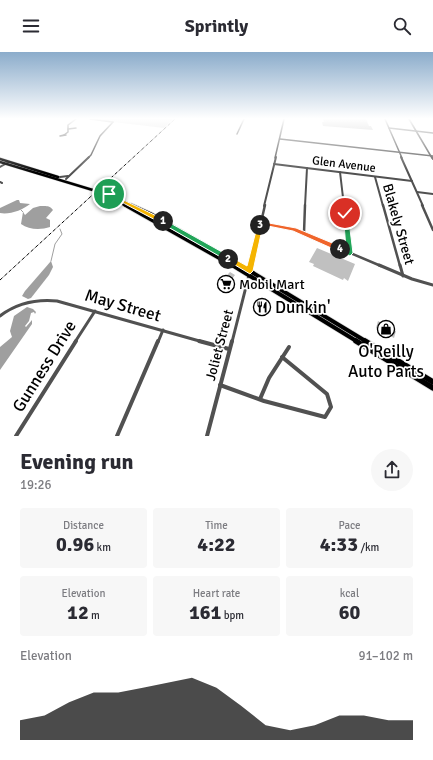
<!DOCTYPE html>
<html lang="en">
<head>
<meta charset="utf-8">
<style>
	body { margin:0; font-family:Signika,sans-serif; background:#f7f7f7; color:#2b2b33; height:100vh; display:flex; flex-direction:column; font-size:15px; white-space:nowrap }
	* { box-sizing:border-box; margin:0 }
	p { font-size:13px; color:#7c7c81 }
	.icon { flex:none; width:22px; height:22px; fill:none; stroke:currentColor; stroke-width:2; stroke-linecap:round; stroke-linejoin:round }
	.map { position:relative; height:384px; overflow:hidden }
	.drawer { display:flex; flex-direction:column; background:#fff; flex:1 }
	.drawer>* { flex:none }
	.pin { position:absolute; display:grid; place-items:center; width:34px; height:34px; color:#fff; margin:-17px; border:2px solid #fff; border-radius:50%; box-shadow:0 1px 4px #0007 }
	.km { position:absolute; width:20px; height:20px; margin:-10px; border-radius:50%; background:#222; color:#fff; font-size:11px; line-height:20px; text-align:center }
	.round { display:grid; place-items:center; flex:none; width:42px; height:42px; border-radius:21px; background:#f7f7f7 }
	.summary { display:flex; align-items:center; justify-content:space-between; height:68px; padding:0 20px }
	h1 { font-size:22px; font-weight:700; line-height:30px }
	.figures { display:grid; grid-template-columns:repeat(3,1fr); gap:6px; height:68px; padding:4px 20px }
	.figures div { display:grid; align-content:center; border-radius:4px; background:#f7f7f7; text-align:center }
	.figures b { font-size:20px; font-weight:700 }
	.figures small { font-size:11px; font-weight:400 }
	.figures p { font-size:11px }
	.chart { height:112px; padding:8px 20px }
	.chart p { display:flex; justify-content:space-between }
	.chart svg { width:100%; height:72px; margin-top:4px; fill:#000; opacity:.7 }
	header { display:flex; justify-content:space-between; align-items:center; height:52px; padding:0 20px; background:#fff; font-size:18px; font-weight:700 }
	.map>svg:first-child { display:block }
	.green { fill:#d8d8d8 }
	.water { fill:#9f9f9f }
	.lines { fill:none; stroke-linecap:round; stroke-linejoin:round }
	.stream { stroke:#9f9f9f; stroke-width:1 }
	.building { fill:#c0c0c0 }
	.primary-far3-casing { stroke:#dbdbdb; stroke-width:3.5 }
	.primary-far2-casing { stroke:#dbdbdb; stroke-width:5 }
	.primary-far1-casing { stroke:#dbdbdb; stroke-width:5.5 }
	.primary-casing { stroke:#dbdbdb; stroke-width:7 }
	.minor-far4 { stroke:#515151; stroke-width:1.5 }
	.minor-far3 { stroke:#515151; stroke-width:2 }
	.minor-far2 { stroke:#515151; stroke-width:2.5 }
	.minor-far1 { stroke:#515151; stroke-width:3 }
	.minor { stroke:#515151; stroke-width:4 }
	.primary-far3 { stroke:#000; stroke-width:2.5 }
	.primary-far2 { stroke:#000; stroke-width:3.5 }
	.primary-far1 { stroke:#000; stroke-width:4 }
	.primary { stroke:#000; stroke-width:5.5 }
	.rail { stroke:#000; stroke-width:1; stroke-dasharray:3.5 1 0.5 1; stroke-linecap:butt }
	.split-1 { fill:#f5b400; stroke:#fff }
	.split-2 { fill:#22a559; stroke:#fff }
	.split-3 { fill:#f5b400; stroke:#fff }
	.split-4 { fill:#f0652b; stroke:#fff }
	.split-5 { fill:#22a559; stroke:#fff }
	.labels { text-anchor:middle; stroke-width:3.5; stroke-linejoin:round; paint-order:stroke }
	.far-street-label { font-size:12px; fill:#000; stroke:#fff }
	.street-label { font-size:14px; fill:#000; stroke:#fff }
	.poi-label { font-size:14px; fill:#000; stroke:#fff; text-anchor:start }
	.near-street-label { font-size:17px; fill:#000; stroke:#fff }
	.near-poi-label { font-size:17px; fill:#000; stroke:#fff; text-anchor:start }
</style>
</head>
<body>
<header><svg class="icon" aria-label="menu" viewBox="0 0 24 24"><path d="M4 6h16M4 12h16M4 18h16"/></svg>Sprintly<svg class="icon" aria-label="search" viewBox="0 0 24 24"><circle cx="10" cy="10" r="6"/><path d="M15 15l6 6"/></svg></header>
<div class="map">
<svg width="433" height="384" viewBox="0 0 433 384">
	<rect width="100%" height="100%" fill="#fff"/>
	<path class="green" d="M 88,67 L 173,67 L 164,76 Z"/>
	<g class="water">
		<path d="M 17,148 L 19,148 L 20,151 L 30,152 C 23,158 9,163 0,161 L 0,156 Z"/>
		<path d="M 40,154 C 45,154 50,153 53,158 L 46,166 L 50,168 L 50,175 C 41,178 29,178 21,172 L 23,160 L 25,163 L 33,156 Z"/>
		<path d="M 51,209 L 53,215 L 49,223 L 31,246 L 28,247 L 22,244 L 25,239 Z"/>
		<path d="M 27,255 L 33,257 L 36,260 L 35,262 L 34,260 L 31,261 L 29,269 L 25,274 L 26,275 L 32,268 L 32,272 L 0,318 L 0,295 L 12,285 L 10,279 L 14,264 Z"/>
	</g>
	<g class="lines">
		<g class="stream">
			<path d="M 21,158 L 23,160"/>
			<path d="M 51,209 L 55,192 L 62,182 L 60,177"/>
		</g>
	</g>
	<g class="building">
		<path d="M 323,67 L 366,67 L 369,74 L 371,74 L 373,78 L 323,74 L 322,70 L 324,70 Z"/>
		<path d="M 317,196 L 355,212 L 348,229 L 344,226 L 343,228 L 313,214 L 314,212 L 309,210 Z"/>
		<path d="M 230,220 L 235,223 L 229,231 L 230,233 L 224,236 L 221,232 L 223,231 L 222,230 L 227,226 L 225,225 Z"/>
		<path d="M 378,269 L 396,279 L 394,286 L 376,276 Z"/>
	</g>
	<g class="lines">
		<g class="primary-far3-casing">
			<g id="primary-far3">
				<path d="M 0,107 L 58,125"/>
				<path d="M 0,110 L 96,139 L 127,154"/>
				<path d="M 96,137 L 133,154"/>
			</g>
		</g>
		<g class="primary-far2-casing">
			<g id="primary-far2">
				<path d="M 125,153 L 233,214"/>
				<path d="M 131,153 L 151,162 L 241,214"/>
			</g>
		</g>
		<g class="primary-far1-casing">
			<g id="primary-far1">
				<path d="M 232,213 L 358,290"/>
				<path d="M 240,213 L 367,290"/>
			</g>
		</g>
		<g class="primary-casing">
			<g id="primary">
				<path d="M 356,289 L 433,336"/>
				<path d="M 365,289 L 433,330"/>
			</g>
		</g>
		<g class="minor-far4">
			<path d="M 90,67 L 113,70"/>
			<path d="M 385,67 L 402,106"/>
			<path d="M 409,67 L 432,106"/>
			<path d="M 389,76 L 433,81"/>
			<path d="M 68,77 L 76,76"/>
			<path d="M 237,82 L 244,67"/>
			<path d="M 64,83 L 68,80 L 68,73 L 76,67"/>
			<path d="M 64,83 L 66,83 L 60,84 Z"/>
			<path d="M 280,87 L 433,104"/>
			<path d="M 88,106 L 91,103 L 100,84 L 113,70"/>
			<path d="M 275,106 L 284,67"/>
		</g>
		<g class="minor-far3">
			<path d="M 401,105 L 423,154"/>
			<path d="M 432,105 L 433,107"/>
			<path d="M 274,112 L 412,129"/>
			<path d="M 0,115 L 9,110"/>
			<path d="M 340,120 L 344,154"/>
			<path d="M 60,125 L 68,124"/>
			<path d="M 375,125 L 383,154"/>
			<path d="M 66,127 L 89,105"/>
			<path d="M 0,130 L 2,131"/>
			<path d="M 417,140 L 433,142"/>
			<path d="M 264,154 L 276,105"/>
			<path d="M 305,154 L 307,116"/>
		</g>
		<g class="minor-far2">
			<path d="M 344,153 L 350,201"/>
			<path d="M 383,153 L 400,214"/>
			<path d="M 422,153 L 433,178"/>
			<path d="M 261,171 L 296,178 L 381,214"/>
			<path d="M 304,181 L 305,153"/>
			<path d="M 251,214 L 265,153"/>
		</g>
		<g class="minor-far1">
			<path d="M 379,213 L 412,227 L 433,233"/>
			<path d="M 400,213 L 403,224"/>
			<path d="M 250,218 L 251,213"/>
			<path d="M 0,264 C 17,251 36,247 57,249 L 203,290"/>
			<path d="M 75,290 L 95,259"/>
			<path d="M 158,290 L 163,278"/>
			<path d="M 232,290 L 249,223"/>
		</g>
		<g class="minor">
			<path d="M 199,289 L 229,297"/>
			<path d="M 220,333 L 264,349 L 325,365 L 331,355 L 327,342 L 282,305"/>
			<path d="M 260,347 L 269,326 L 289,295"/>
			<path d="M 16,384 L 76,289"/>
			<path d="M 117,384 L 158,289"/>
			<path d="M 207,384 L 232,289"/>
		</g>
		<use href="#primary-far3" class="primary-far3"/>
		<use href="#primary-far2" class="primary-far2"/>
		<use href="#primary-far1" class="primary-far1"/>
		<use href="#primary" class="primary"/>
		<path class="rail" d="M 0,228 L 175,67"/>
	</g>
	<linearGradient id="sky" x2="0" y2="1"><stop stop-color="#8baccb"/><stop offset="0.55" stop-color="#fff"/><stop offset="1" stop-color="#fff" stop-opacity="0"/></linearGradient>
	<rect width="433" height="121" fill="url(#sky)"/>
	<path class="split-1" d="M 109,141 L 165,168 L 166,169 L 161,171 L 108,143 L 107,142 Z"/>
	<path class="split-2" d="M 163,167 L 231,205 L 231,208 L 226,208 L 161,171 L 160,169 Z"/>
	<path class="split-3" d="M 258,171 L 263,173 L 253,219 L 250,222 L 225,207 L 228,204 L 231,205 L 247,214 Z"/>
	<path class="split-4" d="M 258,169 L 296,176 L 342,195 L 343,197 L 340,199 L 338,199 L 293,179 L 263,173 L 258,174 Z"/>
	<path class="split-5" d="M 343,159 L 348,161 L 353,201 L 350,204 L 337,197 L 340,194 L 346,197 Z"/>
	<defs>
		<g id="supermarket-ring" transform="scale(0.9)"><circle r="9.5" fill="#fff" stroke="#000" stroke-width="1.5"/><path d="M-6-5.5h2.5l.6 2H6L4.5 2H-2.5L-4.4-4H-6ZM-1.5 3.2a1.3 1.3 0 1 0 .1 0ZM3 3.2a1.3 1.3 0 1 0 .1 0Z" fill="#000"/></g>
		<g id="restaurant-ring" transform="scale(0.9)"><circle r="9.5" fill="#fff" stroke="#000" stroke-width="1.5"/><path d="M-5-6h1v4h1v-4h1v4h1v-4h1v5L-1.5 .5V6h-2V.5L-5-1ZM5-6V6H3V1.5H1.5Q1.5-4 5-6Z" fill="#000"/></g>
		<g id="shop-ring" transform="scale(0.9)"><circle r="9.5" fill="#fff" stroke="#000" stroke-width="1.5"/><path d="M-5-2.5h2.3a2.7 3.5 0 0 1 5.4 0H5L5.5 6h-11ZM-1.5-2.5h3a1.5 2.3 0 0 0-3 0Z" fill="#000"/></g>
	</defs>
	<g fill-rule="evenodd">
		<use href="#supermarket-ring" x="226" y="232"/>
		<use href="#restaurant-ring" x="262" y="255"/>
		<use href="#shop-ring" x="386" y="277"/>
	</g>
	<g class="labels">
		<g class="far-street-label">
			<text transform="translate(344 112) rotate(7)" y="4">Glen Avenue</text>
		</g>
		<g class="street-label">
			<text transform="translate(399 172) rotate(74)" y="5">Blakely Street</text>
			<text transform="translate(219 293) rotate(-75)" y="5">Joliet Street</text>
		</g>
		<g class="poi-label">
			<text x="239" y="237">Mobil Mart</text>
		</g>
		<g class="near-street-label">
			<text transform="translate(123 253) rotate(16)" y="6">May Street</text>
			<text transform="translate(44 314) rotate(-58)" y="6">Gunness Drive</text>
		</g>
		<g class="near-poi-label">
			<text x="275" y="261">Dunkin'</text>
			<text x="386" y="305" text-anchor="middle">O'Reilly<tspan x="386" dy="20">Auto Parts</tspan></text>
		</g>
	</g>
</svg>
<div class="pin" style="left:109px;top:142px;background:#1e9e55"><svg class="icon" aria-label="arrive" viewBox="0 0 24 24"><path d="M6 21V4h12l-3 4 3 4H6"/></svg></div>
<div class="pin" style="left:345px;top:161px;background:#d93025"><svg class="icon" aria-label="check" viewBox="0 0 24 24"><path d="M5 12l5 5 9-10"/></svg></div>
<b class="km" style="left:163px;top:169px">1</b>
<b class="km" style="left:228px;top:207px">2</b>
<b class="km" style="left:260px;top:173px">3</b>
<b class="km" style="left:340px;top:197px">4</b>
</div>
<section class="drawer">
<div class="summary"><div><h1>Evening run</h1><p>19:26</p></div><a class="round"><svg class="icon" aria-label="share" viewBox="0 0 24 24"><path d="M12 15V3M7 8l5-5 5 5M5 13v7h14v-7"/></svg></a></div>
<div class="figures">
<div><p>Distance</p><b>0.96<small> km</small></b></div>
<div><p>Time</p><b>4:22</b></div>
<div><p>Pace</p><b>4:33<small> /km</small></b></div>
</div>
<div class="figures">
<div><p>Elevation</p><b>12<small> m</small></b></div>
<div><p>Heart rate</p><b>161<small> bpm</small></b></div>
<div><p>kcal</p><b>60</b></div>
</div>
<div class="chart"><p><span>Elevation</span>91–102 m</p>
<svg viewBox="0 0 160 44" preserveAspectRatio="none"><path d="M0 44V32L10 29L20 21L30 15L40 15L50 12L60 9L70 6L80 12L90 23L100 35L110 38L120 35L130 29L140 29L150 32L160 32V44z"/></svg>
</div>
</section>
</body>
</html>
